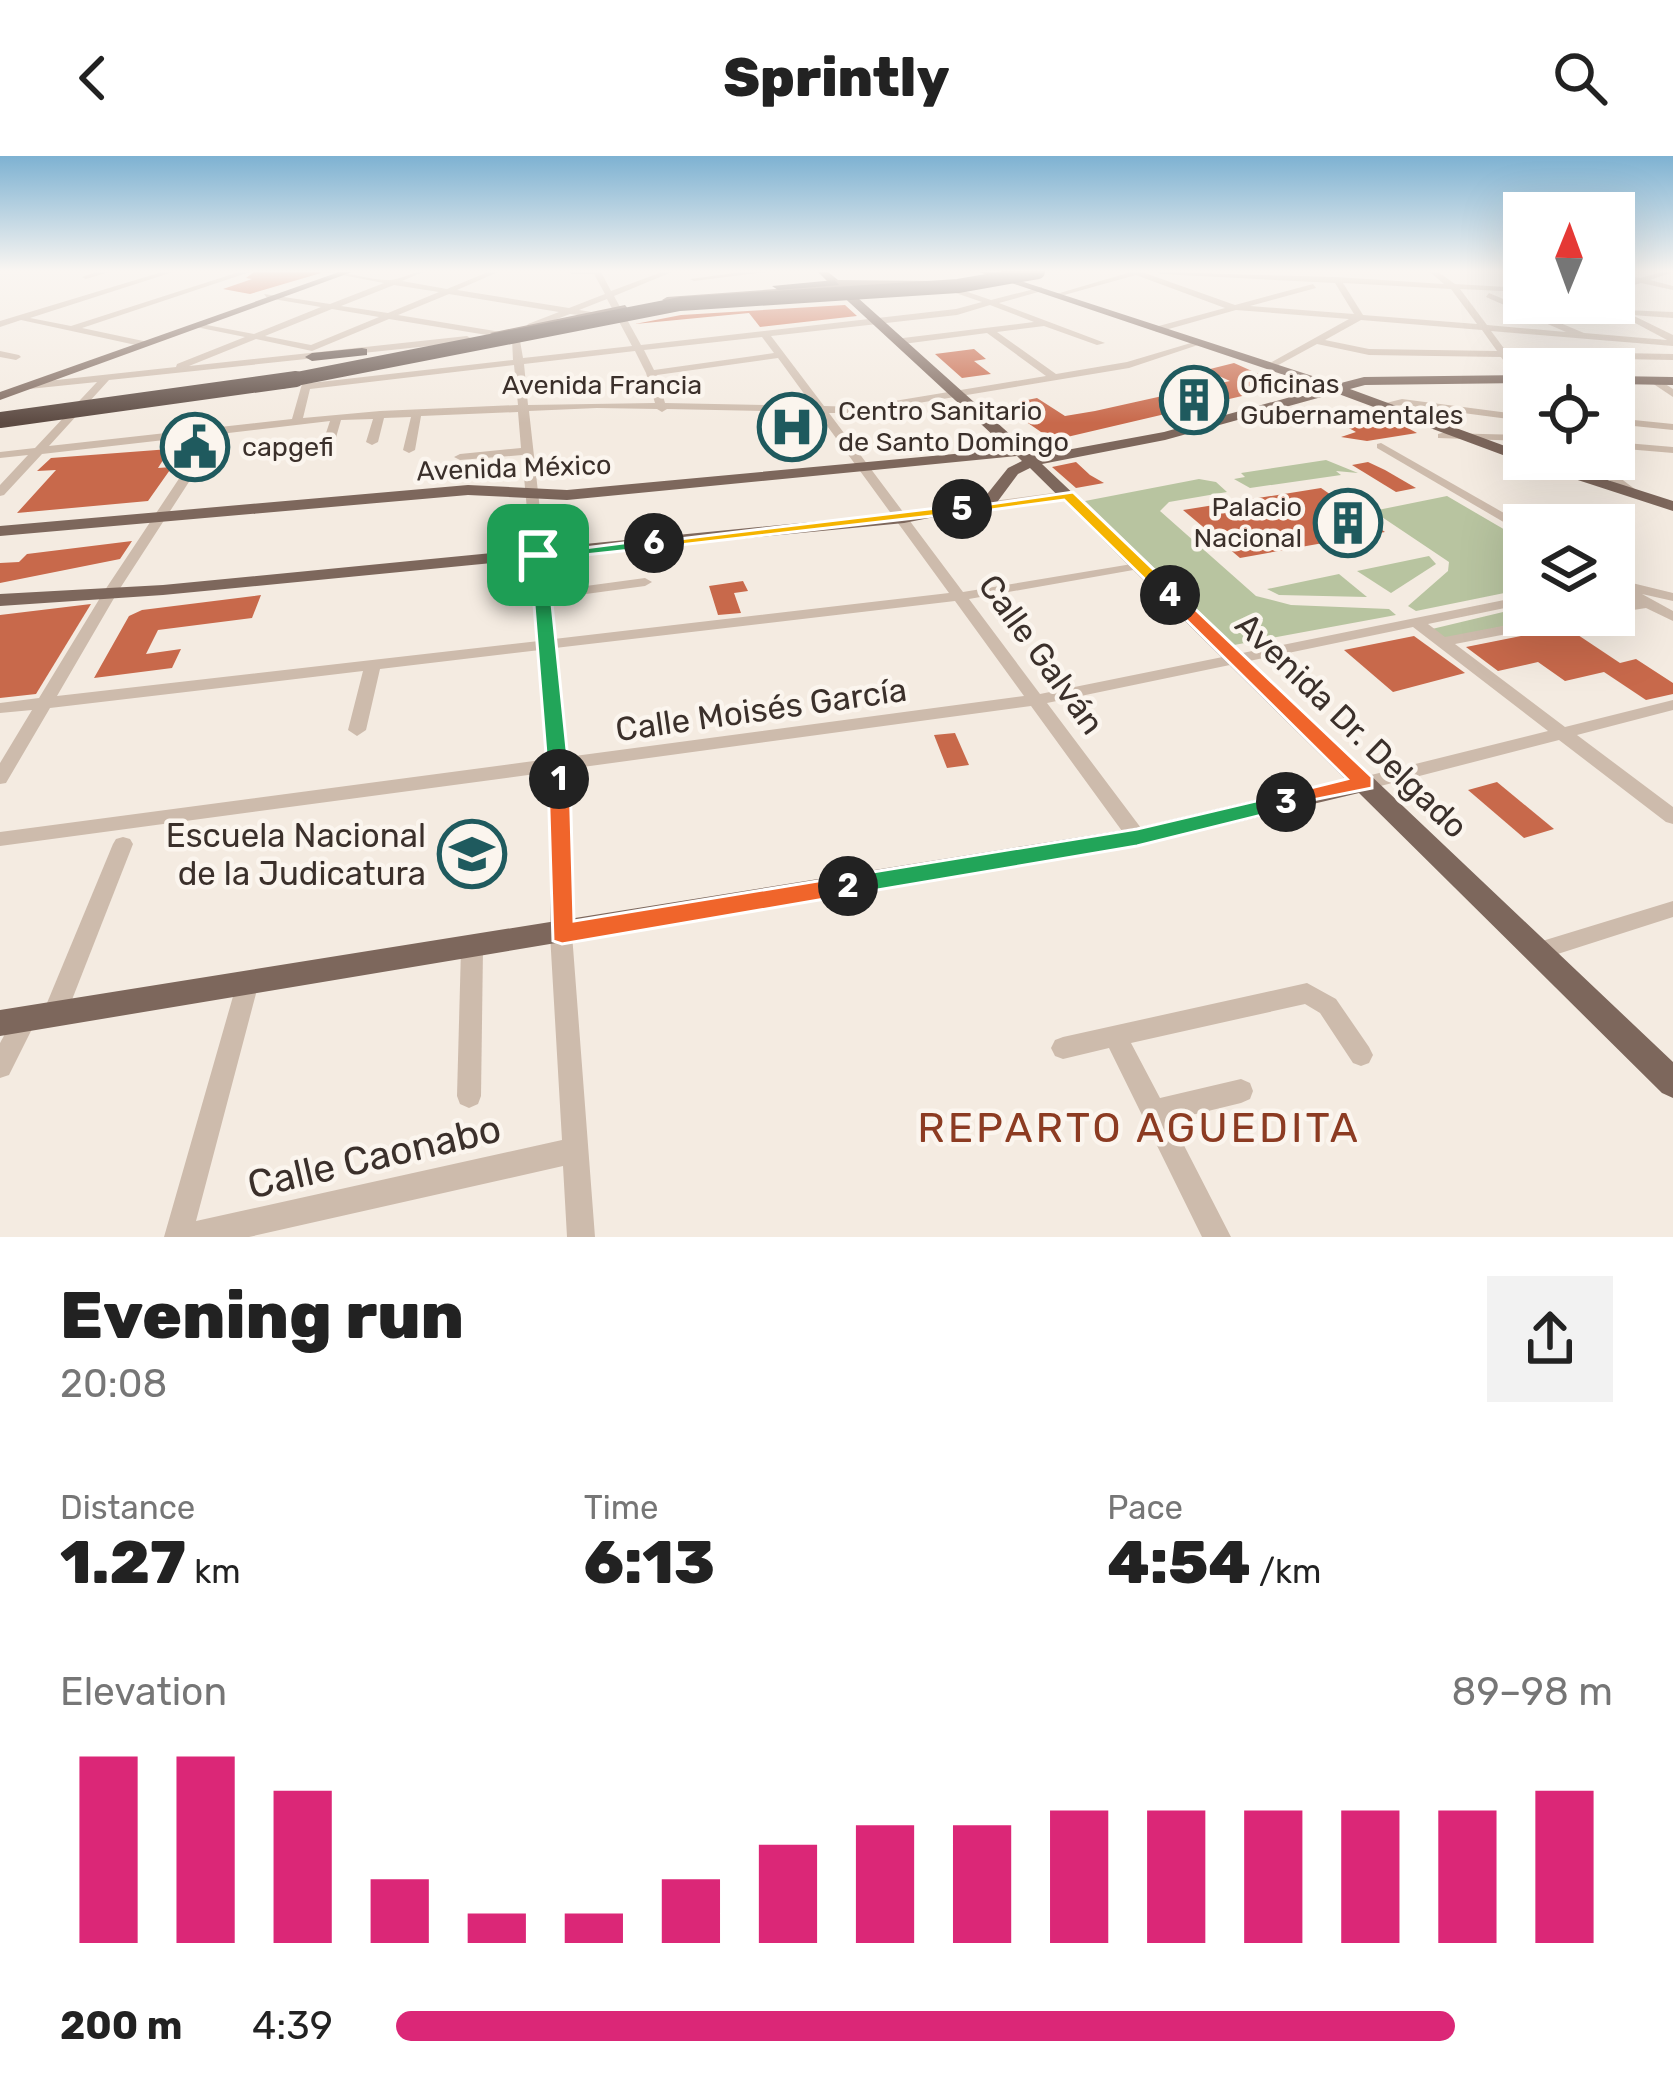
<!DOCTYPE html>
<html lang="en">
<head>
<meta charset="utf-8">
<style>
	body { margin:0; font-family:Rubik,sans-serif; background:#f2f2f2; color:#222; height:100vh; display:flex; flex-direction:column; font-size:45px; white-space:nowrap }
	* { box-sizing:border-box; margin:0 }
	p { font-size:39px; color:#767676 }
	.icon { flex:none; width:66px; height:66px; fill:none; stroke:currentColor; stroke-width:2; stroke-linecap:round; stroke-linejoin:round }
	.map { position:relative; height:1081px; overflow:hidden }
	.side { display:flex; flex-direction:column; background:#fff; flex:1 }
	.side>* { flex:none }
	.needle { width:78px; rotate:1deg }
	.fabs { position:absolute; left:1503px; top:36px; display:grid; gap:24px }
	.fabs a { display:grid; place-items:center; width:132px; height:132px; border-radius:0px; background:#fff; box-shadow:0 12px 48px #0002; font-size:60px }
	.pin { position:absolute; display:grid; place-items:center; width:102px; height:102px; color:#fff; margin:-51px; border-radius:24px; box-shadow:0 6px 18px #0006 }
	.km { position:absolute; width:60px; height:60px; margin:-30px; border-radius:50%; background:#222; color:#fff; font-size:33px; line-height:60px; text-align:center }
	.round { display:grid; place-items:center; flex:none; width:126px; height:126px; border-radius:0px; background:#f2f2f2 }
	.headline { display:flex; align-items:center; justify-content:space-between; height:204px; padding:0 60px }
	h1 { font-size:66px; font-weight:800; line-height:90px }
	.stats { display:grid; grid-template-columns:repeat(3,1fr); gap:18px; height:204px; padding:12px 60px }
	.stats div { display:grid; align-content:center }
	.stats b { font-size:60px; font-weight:800 }
	.stats small { font-size:33px; font-weight:400 }
	.stats p { font-size:33px }
	.chart { height:336px; padding:24px 60px }
	.chart p { display:flex; justify-content:space-between }
	.chart svg { width:100%; height:216px; margin-top:12px; stroke:#db2777; stroke-width:6 }
	ul { padding:0 60px; list-style:none; font-size:39px }
	li { display:grid; grid-template-columns:192px 144px 1fr; align-items:center; height:90px }
	li i { height:30px; border-radius:15px; background:#db2777 }
	header { display:flex; justify-content:space-between; align-items:center; height:156px; padding:0 60px; background:#fff; font-size:54px; font-weight:800 }
	.map>svg:first-child { display:block }
	.green { fill:#b8c4a0 }
	.building { fill:#c8694b }
	.lines { fill:none; stroke-linecap:round; stroke-linejoin:round }
	.minor { fill:#cdbbac; fill-rule:evenodd }
	.major { fill:#7d675c; fill-rule:evenodd }
	.highway { fill:#5c4a42; fill-rule:evenodd }
	.highway-bridge-far1 { stroke:#5c4a42; stroke-width:14 }
	.highway-bridge { stroke:#5c4a42; stroke-width:16 }
	.split-1 { fill:#22a559; stroke:#fff; stroke-width:3 }
	.split-2 { fill:#f0652b; stroke:#fff; stroke-width:3 }
	.split-3 { fill:#22a559; stroke:#fff; stroke-width:3 }
	.split-4 { fill:#f0652b; stroke:#fff; stroke-width:3 }
	.split-5 { fill:#f5b400; stroke:#fff; stroke-width:3 }
	.split-6 { fill:#f5b400; stroke:#fff; stroke-width:3 }
	.split-7 { fill:#22a559; stroke:#fff; stroke-width:3 }
	.labels { text-anchor:middle; stroke-width:9; stroke-linejoin:round; paint-order:stroke }
	.far-poi-label { font-size:27px; fill:#3b302b; stroke:#fbf5ee; text-anchor:start }
	.far-street-label { font-size:27px; fill:#3b302b; stroke:#fbf5ee }
	.street-label { font-size:33px; fill:#3b302b; stroke:#fbf5ee }
	.poi-label { font-size:33px; fill:#3b302b; stroke:#fbf5ee; text-anchor:end }
	.near-street-label { font-size:39px; fill:#3b302b; stroke:#fbf5ee }
	.near-neighbourhood-label { font-size:42px; letter-spacing:3px; fill:#8c3b22; stroke:#fbf5ee }
</style>
</head>
<body>
<header><svg class="icon" aria-label="back" viewBox="0 0 24 24"><path d="M15 5l-7 7 7 7"/></svg>Sprintly<svg class="icon" aria-label="search" viewBox="0 0 24 24"><circle cx="10" cy="10" r="6"/><path d="M15 15l6 6"/></svg></header>
<div class="map">
<svg width="1673" height="1081" viewBox="0 0 1673 1081">
	<rect width="100%" height="100%" fill="#f4ebe1"/>
	<g class="green">
		<path d="M 1326,304 L 1358,317 L 1336,315 L 1341,319 L 1250,332 L 1234,323 L 1245,321 L 1241,317 Z"/>
		<path d="M 1199,323 L 1216,326 L 1227,336 L 1169,346 L 1160,355 L 1256,440 L 1291,449 L 1389,453 L 1396,459 L 1234,489 L 1085,345 Z"/>
		<path d="M 1447,340 L 1524,385 L 1524,433 L 1416,455 L 1408,450 L 1448,415 L 1449,406 L 1373,355 Z"/>
		<path d="M 1429,400 L 1436,408 L 1391,437 L 1357,415 Z"/>
		<path d="M 1339,418 L 1367,441 L 1279,439 L 1267,433 Z"/>
		<path d="M 1524,451 L 1524,459 L 1562,459 L 1445,482 L 1432,473 Z"/>
	</g>
	<g class="building">
		<path d="M 254,116 L 320,116 L 321,117 L 250,138 L 223,133 L 252,123 L 246,122 Z"/>
		<path d="M 845,149 L 857,160 L 760,171 L 749,157 L 635,168 L 681,159 Z"/>
		<path d="M 974,193 L 986,203 L 974,205 L 991,218 L 962,222 L 935,198 Z"/>
		<path d="M 1234,207 L 1272,224 L 1272,233 L 1067,281 L 1041,276 L 1002,249 L 1037,242 L 1065,260 L 1095,255 L 1230,225 L 1206,214 Z"/>
		<path d="M 1393,264 L 1417,277 L 1367,285 L 1341,281 L 1356,276 L 1347,271 Z"/>
		<path d="M 170,293 L 158,312 L 172,311 L 148,345 L 17,357 L 56,314 L 37,315 L 51,302 Z"/>
		<path d="M 1076,306 L 1090,319 L 1104,327 L 1076,332 L 1052,311 Z"/>
		<path d="M 1368,306 L 1385,314 L 1416,332 L 1396,336 L 1352,309 Z"/>
		<path d="M 1321,332 L 1385,376 L 1240,402 L 1183,354 Z"/>
		<path d="M 132,385 L 120,403 L 0,427 L 0,407 L 19,406 L 27,398 Z"/>
		<path d="M 743,425 L 748,435 L 734,437 L 741,457 L 718,459 L 709,430 Z"/>
		<path d="M 261,439 L 252,462 L 158,474 L 146,498 L 181,493 L 172,512 L 94,522 L 129,460 L 142,454 Z"/>
		<path d="M 91,448 L 36,538 L 0,542 L 0,459 Z"/>
		<path d="M 1566,471 L 1620,507 L 1636,503 L 1673,527 L 1673,538 L 1646,544 L 1604,516 L 1565,525 L 1538,506 L 1498,515 L 1466,491 Z"/>
		<path d="M 1414,480 L 1465,517 L 1393,536 L 1344,494 Z"/>
		<path d="M 955,577 L 969,609 L 947,612 L 934,579 Z"/>
		<path d="M 1497,626 L 1554,673 L 1524,682 L 1468,634 Z"/>
	</g>
	<g class="lines">
		<g class="minor">
			<path d="M 97,116 L 109,116 L 86,123 L 82,121 Z"/>
			<path d="M 162,116 L 173,116 L 30,162 L 71,170 L 239,116 L 250,116 L 82,172 L 148,186 L 150,188 L 145,191 L 21,164 L 0,171 L 0,165 Z"/>
			<path d="M 326,116 C 347,115 371,125 391,124 C 402,123 411,116 423,116 L 402,125 L 447,133 L 488,116 L 498,116 L 457,134 L 569,152 L 605,138 L 594,118 L 572,118 L 568,116 L 601,116 L 611,135 L 662,116 L 672,116 L 614,140 L 641,189 L 956,153 L 982,146 L 947,134 L 950,130 L 991,144 L 1042,131 L 1042,135 L 999,147 L 1105,187 L 1097,189 L 1044,170 L 997,176 L 1056,218 L 1127,206 L 1201,184 L 1201,188 L 1129,212 L 858,257 L 829,257 L 963,436 L 1144,406 L 1146,409 L 1139,413 L 969,443 L 1040,538 L 1524,440 L 1524,448 L 1428,468 L 1445,481 L 1560,459 L 1591,459 L 1584,463 L 1455,488 L 1565,571 L 1673,544 L 1673,554 L 1577,579 L 1673,651 L 1673,668 L 1666,666 L 1559,584 L 1365,634 L 1359,632 L 1356,627 L 1359,622 L 1548,575 L 1413,471 L 1047,547 L 1144,676 L 1147,681 L 1144,686 L 1137,688 L 1130,686 L 1031,550 L 568,613 L 572,778 L 595,1081 L 567,1081 L 563,1010 L 249,1081 L 164,1081 L 236,830 L 239,823 L 247,820 L 255,823 L 258,830 L 196,1065 L 562,984 L 550,778 L 550,616 L 0,690 L 0,676 L 549,603 L 540,494 L 380,513 L 366,574 L 357,580 L 348,574 L 363,515 L 50,552 L 6,627 L 0,628 L 0,607 L 32,554 L 0,557 L 0,547 L 39,542 L 103,437 L 208,279 L 42,298 L 4,339 L 0,340 L 0,329 L 28,299 L 0,302 L 0,296 L 35,292 L 97,226 L 29,233 L 24,230 L 29,227 L 176,211 L 177,208 L 245,181 L 196,171 L 196,167 L 254,178 L 321,151 L 267,142 L 264,138 L 330,148 L 384,127 ZM 394,129 L 439,136 L 388,157 L 341,150 ZM 449,138 L 559,156 L 528,168 L 520,179 L 525,182 L 534,172 L 570,158 L 610,163 L 610,159 L 579,154 L 607,143 L 632,190 L 523,202 L 519,179 L 398,159 ZM 990,149 L 1034,166 L 903,182 L 898,185 L 903,188 L 987,177 L 1046,220 L 858,251 L 824,250 L 771,180 L 957,159 ZM 332,153 L 379,161 L 311,189 L 265,180 ZM 389,163 L 512,183 L 513,204 L 302,228 L 292,263 L 49,290 L 109,224 L 467,186 L 472,183 L 467,180 L 189,210 L 256,183 L 312,195 ZM 762,181 L 774,197 L 654,214 L 644,194 ZM 635,195 L 646,217 L 655,247 L 528,249 L 524,208 ZM 778,202 L 813,250 L 665,247 L 657,219 ZM 514,209 L 518,249 L 380,255 L 303,262 L 310,233 ZM 597,252 L 657,253 L 662,256 L 667,253 L 817,256 L 949,437 L 554,483 L 549,443 L 645,430 L 652,426 L 645,422 L 549,435 L 529,255 ZM 518,256 L 521,292 L 460,298 L 454,301 L 460,304 L 522,299 L 539,485 L 57,540 L 117,437 L 220,278 L 330,265 L 321,292 L 327,295 L 333,292 L 341,264 L 373,263 L 366,286 L 372,289 L 378,286 L 384,262 L 411,261 L 403,294 L 409,297 L 415,294 L 421,260 ZM 955,445 L 1024,540 L 567,601 L 555,492 Z"/>
			<path d="M 742,116 L 765,116 L 694,125 L 690,123 Z"/>
			<path d="M 1131,116 L 1142,116 L 1235,149 L 1313,128 L 1316,132 L 1250,150 L 1354,158 L 1335,127 L 1161,118 L 1157,116 L 1336,121 L 1444,128 L 1430,116 L 1438,116 L 1455,128 L 1524,132 L 1524,136 L 1460,133 L 1487,169 L 1566,176 L 1486,141 L 1489,137 L 1584,177 L 1667,184 L 1598,147 L 1609,147 L 1623,154 L 1673,156 L 1673,162 L 1632,159 L 1673,179 L 1673,190 L 1491,175 L 1506,195 L 1673,198 L 1673,204 L 1511,201 L 1524,219 L 1524,229 L 1520,228 L 1501,201 L 1369,199 L 1317,188 L 1271,213 L 1266,210 L 1268,208 L 1349,163 L 1236,154 L 1158,176 L 1155,175 L 1155,171 L 1225,152 L 1136,119 L 1057,141 L 1053,139 ZM 1343,127 L 1451,133 L 1477,168 L 1363,159 ZM 1361,164 L 1482,174 L 1497,195 L 1369,193 L 1325,184 Z"/>
			<path d="M 1662,116 L 1673,116 L 1650,124 L 1673,130 L 1673,134 L 1641,127 L 1614,135 L 1614,130 L 1631,125 L 1614,121 L 1614,117 L 1640,122 Z"/>
			<path d="M 0,195 L 19,199 L 21,201 L 16,204 L 0,201 Z"/>
			<path d="M 1656,222 L 1673,233 L 1673,241 L 1652,227 L 1651,225 Z"/>
			<path d="M 1402,243 L 1524,259 L 1524,265 L 1402,249 L 1383,252 L 1378,249 Z"/>
			<path d="M 1614,262 L 1673,268 L 1673,274 L 1614,268 Z"/>
			<path d="M 1442,277 L 1524,279 L 1524,285 L 1438,282 L 1438,278 Z"/>
			<path d="M 1614,286 L 1673,291 L 1673,297 L 1614,292 Z"/>
			<path d="M 1381,287 L 1525,369 L 1524,378 L 1377,292 L 1377,288 Z"/>
			<path d="M 1582,303 L 1595,303 L 1640,337 L 1634,341 L 1630,340 Z"/>
			<path d="M 1068,335 L 1072,336 L 1072,342 L 978,355 L 972,351 L 978,347 Z"/>
			<path d="M 1614,424 L 1626,429 L 1632,427 L 1673,437 L 1673,445 L 1642,438 L 1673,455 L 1673,465 L 1646,452 L 1614,457 L 1614,449 L 1634,445 L 1614,434 Z"/>
			<path d="M 123,681 L 130,683 L 133,688 L 66,859 L 62,866 L 54,869 L 46,866 L 42,859 L 113,688 L 116,683 Z"/>
			<path d="M 1673,745 L 1673,761 L 1539,804 L 1531,802 L 1528,795 L 1531,788 L 1539,786 Z"/>
			<path d="M 472,784 L 480,787 L 483,793 L 481,940 L 478,948 L 469,952 L 460,948 L 457,940 L 461,793 L 464,787 Z"/>
			<path d="M 1307,827 L 1336,843 L 1369,891 L 1373,899 L 1369,907 L 1361,910 L 1353,907 L 1320,857 L 1305,848 L 1131,887 L 1160,942 L 1241,923 L 1250,927 L 1253,935 L 1250,943 L 1241,947 L 1171,964 L 1231,1081 L 1202,1081 L 1109,892 L 1063,903 L 1055,900 L 1051,892 L 1055,884 L 1063,881 Z"/>
			<path d="M 25,853 L 33,856 L 37,863 L 9,919 L 0,922 L 0,887 L 17,856 Z"/>
		</g>
		<g class="major">
			<path d="M 339,116 L 352,116 L 0,244 L 0,236 Z"/>
			<path d="M 818,116 L 828,116 L 838,124 L 939,125 L 935,130 L 849,130 L 848,133 L 1024,291 L 1039,290 L 1046,294 L 1034,300 L 1164,276 L 1323,232 L 979,116 L 993,116 L 1337,228 L 1364,221 L 1524,219 L 1524,227 L 1365,229 L 1350,233 L 1524,297 L 1524,303 L 1542,303 L 1673,345 L 1673,355 L 1519,305 L 1336,237 L 1165,284 L 1042,308 L 1673,906 L 1673,942 L 1662,937 L 1359,637 L 1137,690 L 0,880 L 0,854 L 1137,672 L 1345,623 L 1030,312 L 1018,318 L 995,349 L 904,367 L 163,439 L 0,450 L 0,438 L 163,429 L 904,357 L 984,342 L 1008,312 L 1022,305 L 1017,300 L 567,344 L 468,339 L 0,380 L 0,370 L 468,329 L 567,334 L 1008,293 L 837,135 L 667,147 L 662,144 L 667,141 L 831,129 Z"/>
			<path d="M 625,149 L 629,154 L 496,180 L 490,177 Z"/>
			<path d="M 1614,220 L 1673,221 L 1673,229 L 1614,228 Z"/>
		</g>
		<g class="highway">
			<path d="M 835,124 L 839,129 L 778,134 L 772,130 Z"/>
			<path d="M 362,192 L 367,193 L 367,199 L 312,205 L 305,201 L 312,197 Z"/>
		</g>
		<path class="highway-bridge-far1" d="M 281,226 L 680,148 L 958,130 L 1038,116"/>
		<path class="highway-bridge" d="M 0,264 L 296,223"/>
	</g>
	<linearGradient id="sky" x2="0" y2="1"><stop stop-color="#7eb2d2"/><stop offset="0.43" stop-color="#faf6f2"/><stop offset="1" stop-color="#faf6f2" stop-opacity="0"/></linearGradient>
	<rect width="1673" height="267" fill="url(#sky)"/>
	<path class="split-1" d="M 538,394 L 547,399 L 570,623 L 559,631 L 548,623 L 530,399 Z"/>
	<path class="split-2" d="M 559,615 L 570,623 L 574,765 L 848,720 L 861,730 L 848,739 L 562,788 L 553,785 L 548,623 Z"/>
	<path class="split-3" d="M 1286,638 L 1294,640 L 1294,651 L 1137,690 L 848,739 L 836,730 L 848,720 L 1137,673 Z"/>
	<path class="split-4" d="M 1164,435 L 1176,435 L 1372,621 L 1372,632 L 1278,651 L 1278,640 L 1347,623 L 1164,442 Z"/>
	<path class="split-5" d="M 1073,336 L 1176,435 L 1176,442 L 1164,442 L 1064,344 L 962,358 L 955,353 Z"/>
	<path class="split-6" d="M 962,349 L 967,356 L 654,392 L 646,387 Z"/>
	<path class="split-7" d="M 654,383 L 659,391 L 538,404 L 530,399 Z"/>
	<defs>
		<g id="building-ring" transform="scale(3.45)"><circle r="9.5" fill="#fbf5ee" stroke="#1f5a5e" stroke-width="1.5"/><path d="M-4-6H4V6H1V3H-1V6H-4ZM-2.5-4.3h1.7v1.8h-1.7ZM.8-4.3h1.7v1.8H.8ZM-2.5-1h1.7V.8h-1.7ZM.8-1h1.7V.8H.8Z" fill="#1f5a5e"/></g>
		<g id="hospital-ring" transform="scale(3.45)"><circle r="9.5" fill="#fbf5ee" stroke="#1f5a5e" stroke-width="1.5"/><path d="M-5-5h3v3.5h4V-5h3V5h-3V1.5h-4V5h-3Z" fill="#1f5a5e"/></g>
		<g id="civic-ring" transform="scale(3.45)"><circle r="9.5" fill="#fbf5ee" stroke="#1f5a5e" stroke-width="1.5"/><path d="M-.6-6.5H3V-4.5H.6V-3L4-1V1h2V6H-6V1h2V-1L-.6-3ZM-1.2 2.5V6h2.4V2.5Z" fill="#1f5a5e"/></g>
		<g id="school-ring" transform="scale(3.45)"><circle r="9.5" fill="#fbf5ee" stroke="#1f5a5e" stroke-width="1.5"/><path d="M0-5L7-2L0 1L-7-2ZM-4 1L0 2.5L4 1V4Q0 6-4 4Z" fill="#1f5a5e"/></g>
	</defs>
	<g fill-rule="evenodd">
		<use href="#building-ring" x="1194" y="244"/>
		<use href="#hospital-ring" x="792" y="271"/>
		<use href="#civic-ring" x="195" y="291"/>
		<use href="#building-ring" x="1348" y="367"/>
		<use href="#school-ring" x="472" y="698"/>
	</g>
	<g class="labels">
		<g class="far-poi-label">
			<text x="1240" y="237">Oficinas<tspan x="1240" dy="31">Gubernamentales</tspan></text>
			<text x="838" y="264">Centro Sanitario<tspan x="838" dy="31">de Santo Domingo</tspan></text>
			<text x="242" y="300">capgefi</text>
			<text x="1302" y="360" text-anchor="end">Palacio<tspan x="1302" dy="31">Nacional</tspan></text>
		</g>
		<g class="far-street-label">
			<text x="602" y="238">Avenida Francia</text>
			<text transform="translate(514 312) rotate(-2)" y="9">Avenida México</text>
		</g>
		<g class="street-label">
			<text transform="translate(1042 498) rotate(54)" y="12">Calle Galván</text>
			<text transform="translate(761 553) rotate(-8)" y="12">Calle Moisés García</text>
			<text transform="translate(1352 569) rotate(44)" y="12">Avenida Dr. Delgado</text>
		</g>
		<g class="poi-label">
			<text x="426" y="691">Escuela Nacional<tspan x="426" dy="38">de la Judicatura</tspan></text>
		</g>
		<g class="near-street-label">
			<text transform="translate(374 1000) rotate(-13)" y="14">Calle Caonabo</text>
		</g>
		<g class="near-neighbourhood-label">
			<text x="1139" y="986">REPARTO AGUEDITA</text>
		</g>
	</g>
</svg>
<div class="fabs">
<a><svg class="needle" viewBox="-14 -14 28 28"><path d="M0-13l5 13h-10z" fill="#e53935"/><path d="M0 13l5-13h-10z" fill="#767676"/></svg></a>
<a><svg class="icon" aria-label="locate" viewBox="0 0 24 24"><circle cx="12" cy="12" r="6"/><path d="M12 2v4M12 18v4M2 12h4M18 12h4"/></svg></a>
<a><svg class="icon" aria-label="layers" viewBox="0 0 24 24"><path d="M12 4l9 5-9 5-9-5zM3 14l9 5 9-5"/></svg></a>
</div>
<div class="pin" style="left:538px;top:399px;background:#1e9e55"><svg class="icon" aria-label="arrive" viewBox="0 0 24 24"><path d="M6 21V4h12l-3 4 3 4H6"/></svg></div>
<b class="km" style="left:559px;top:623px">1</b>
<b class="km" style="left:848px;top:730px">2</b>
<b class="km" style="left:1286px;top:646px">3</b>
<b class="km" style="left:1170px;top:439px">4</b>
<b class="km" style="left:962px;top:353px">5</b>
<b class="km" style="left:654px;top:387px">6</b>
</div>
<section class="side">
<div class="headline"><div><h1>Evening run</h1><p>20:08</p></div><a class="round"><svg class="icon" aria-label="share" viewBox="0 0 24 24"><path d="M12 15V3M7 8l5-5 5 5M5 13v7h14v-7"/></svg></a></div>
<div class="stats">
<div><p>Distance</p><b>1.27<small> km</small></b></div>
<div><p>Time</p><b>6:13</b></div>
<div><p>Pace</p><b>4:54<small> /km</small></b></div>
</div>
<div class="chart"><p><span>Elevation</span>89–98 m</p>
<svg viewBox="0 0 160 44" preserveAspectRatio="none"><path d="M5 44V6M15 44V6M25 44V13M35 44V31M45 44V38M55 44V38M65 44V31M75 44V24M85 44V20M95 44V20M105 44V17M115 44V17M125 44V17M135 44V17M145 44V17M155 44V13"/></svg>
</div>
<ul>
<li><b>200 m</b>4:39<i style="width:87%"></i></li>
</ul>
</section>
</body>
</html>
